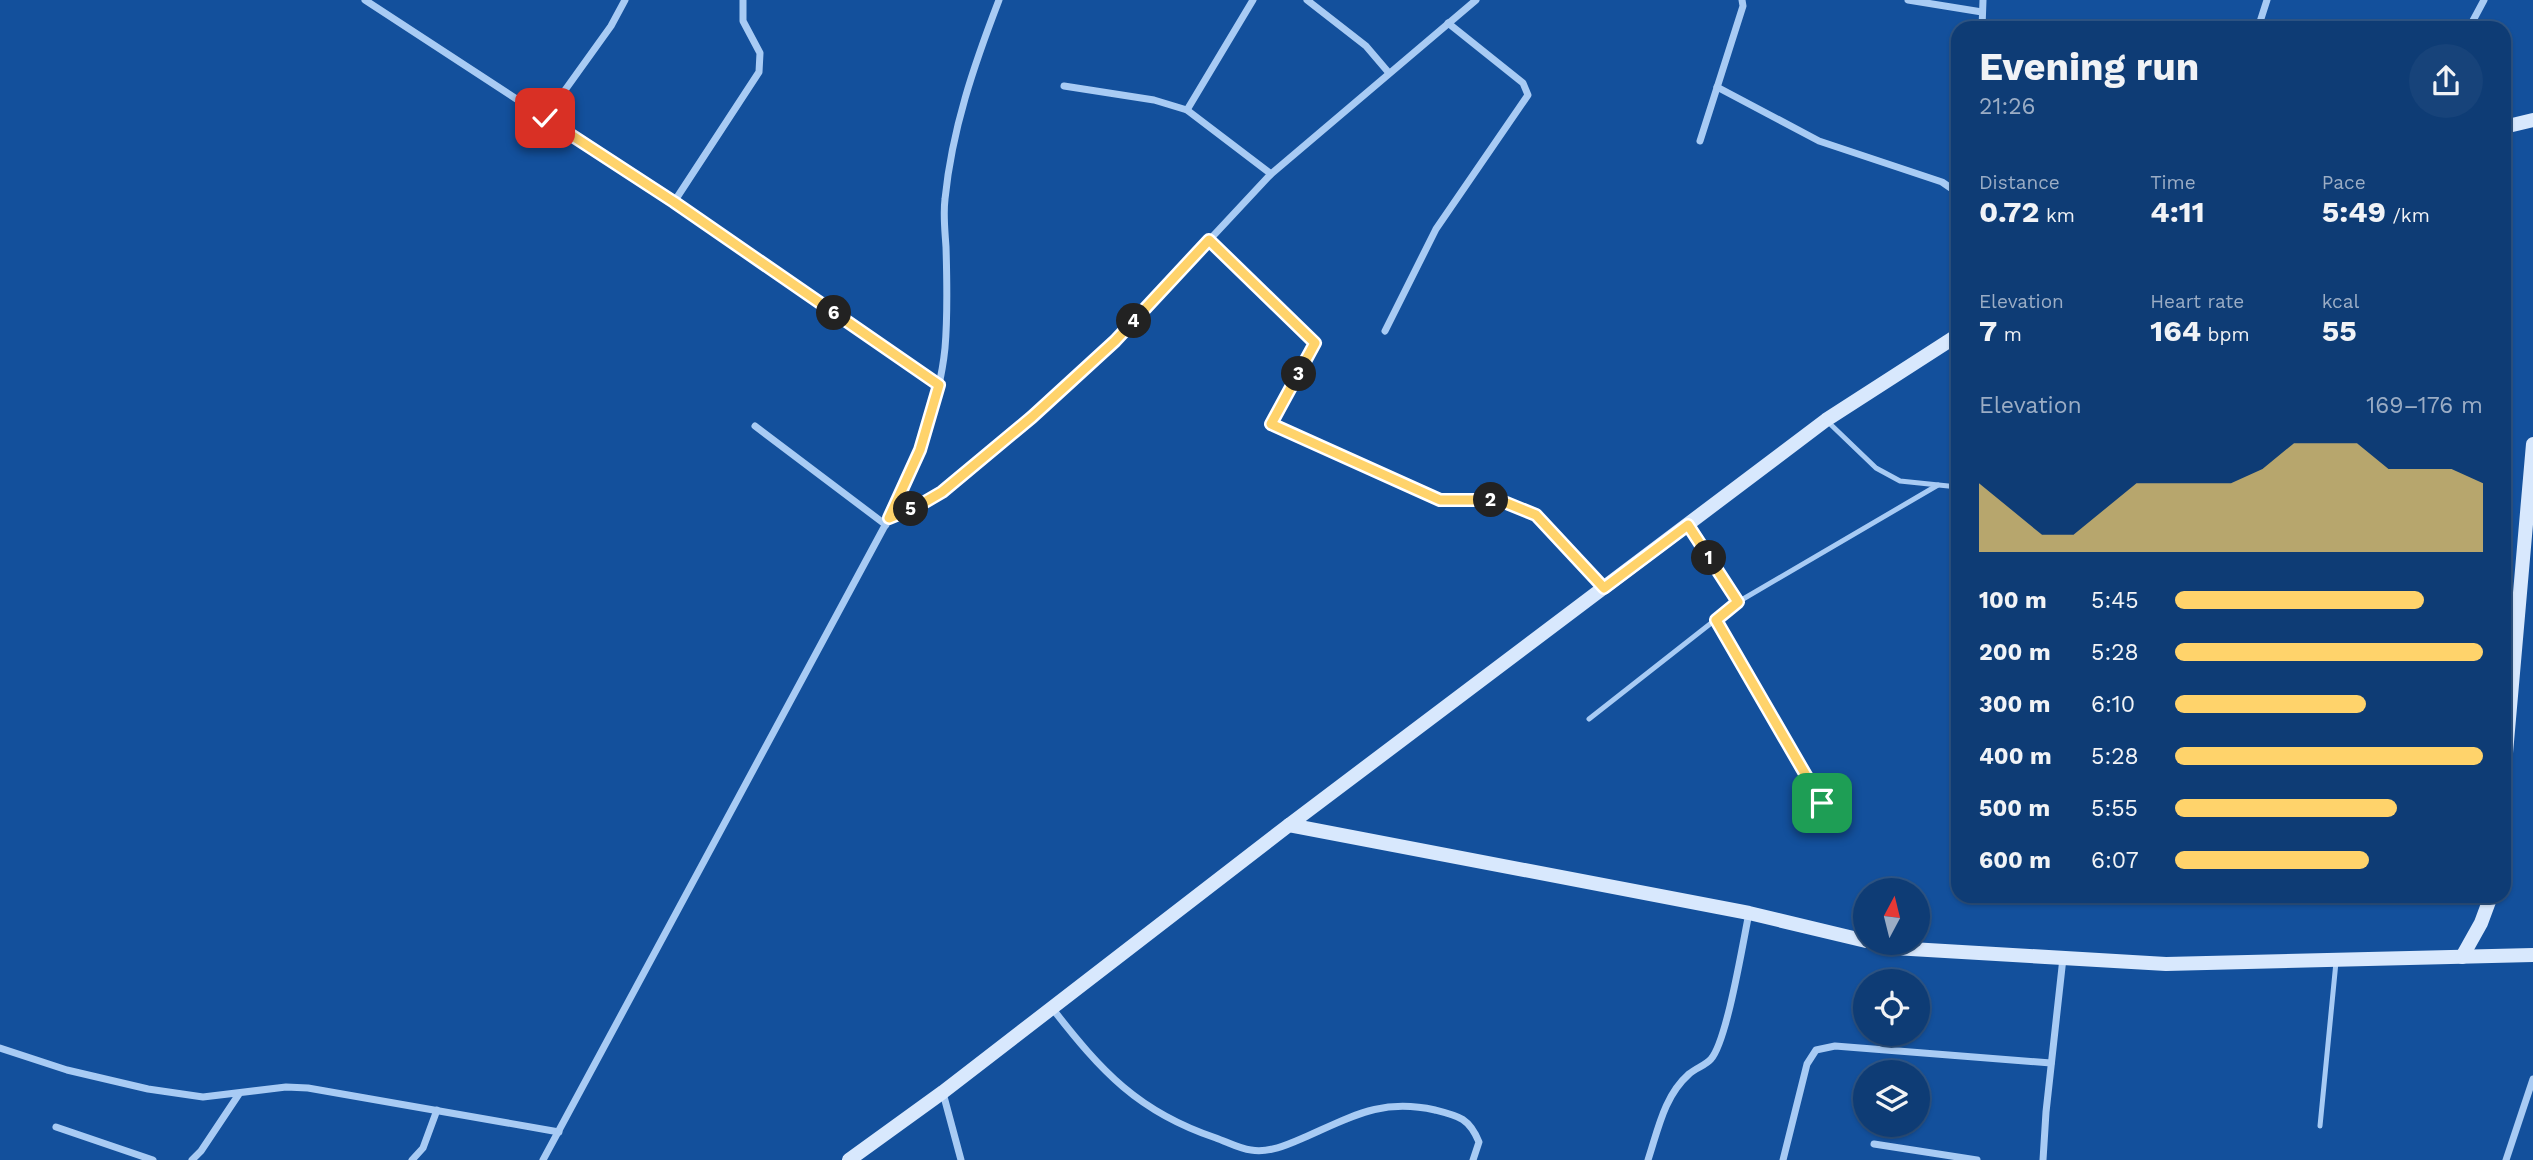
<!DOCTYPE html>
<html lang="en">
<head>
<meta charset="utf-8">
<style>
	body { margin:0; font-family:"Work Sans",sans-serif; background:#17437a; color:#f1f3f6; height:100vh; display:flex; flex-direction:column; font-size:26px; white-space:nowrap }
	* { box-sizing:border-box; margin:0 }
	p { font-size:23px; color:#9badc5 }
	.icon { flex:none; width:38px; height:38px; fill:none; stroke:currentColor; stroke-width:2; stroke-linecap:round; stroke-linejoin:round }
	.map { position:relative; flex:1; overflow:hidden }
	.details { position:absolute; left:1951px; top:21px; width:560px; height:882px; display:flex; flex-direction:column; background:#0e3c75; border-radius:21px; box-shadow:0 2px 5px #0004,0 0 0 2px #2e5687 }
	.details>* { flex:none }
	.needle { width:46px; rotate:7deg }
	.tools { position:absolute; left:1853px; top:878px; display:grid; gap:14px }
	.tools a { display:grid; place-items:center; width:77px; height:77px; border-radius:50%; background:#0e3c75; box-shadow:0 2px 5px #0004,0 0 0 2px #2e5687; font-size:35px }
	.pin { position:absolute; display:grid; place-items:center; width:60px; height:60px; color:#fff; margin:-30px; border-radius:14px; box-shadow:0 4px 10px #0006 }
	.km { position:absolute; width:35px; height:35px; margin:-18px; border-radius:50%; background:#222; color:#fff; font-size:19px; line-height:35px; text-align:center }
	.round { display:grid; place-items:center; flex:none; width:74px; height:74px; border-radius:37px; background:#17437a }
	.overview { display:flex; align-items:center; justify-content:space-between; height:119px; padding:0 28px }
	h1 { font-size:38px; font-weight:700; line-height:52px }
	.figures { display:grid; grid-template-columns:repeat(3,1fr); gap:10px; height:119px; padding:7px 28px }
	.figures div { display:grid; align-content:center }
	.figures b { font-size:30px; font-weight:700 }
	.figures small { font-size:19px; font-weight:400 }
	.figures p { font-size:19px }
	.chart { height:196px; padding:14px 28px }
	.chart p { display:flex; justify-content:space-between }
	.chart svg { width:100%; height:126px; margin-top:7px; fill:#ffd36b; opacity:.7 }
	ul { padding:0 28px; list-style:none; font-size:23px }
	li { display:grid; grid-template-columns:112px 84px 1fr; align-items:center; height:52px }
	li i { height:18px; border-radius:9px; background:#ffd36b }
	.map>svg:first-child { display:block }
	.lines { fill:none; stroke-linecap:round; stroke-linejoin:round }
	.lane { stroke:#a8cbf4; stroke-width:5 }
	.street { stroke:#a8cbf4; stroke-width:7 }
	.secondary { stroke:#d8e8fd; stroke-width:14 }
	.route-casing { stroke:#fff; stroke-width:14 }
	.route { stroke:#ffd36b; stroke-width:9 }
</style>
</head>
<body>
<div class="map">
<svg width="2533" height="1160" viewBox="0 0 2533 1160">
	<rect width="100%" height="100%" fill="#13509c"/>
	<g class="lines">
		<g class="lane">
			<path d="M 1826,420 L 1876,468 L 1900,481 L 1958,487"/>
			<path d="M 1688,525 L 1738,602"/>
			<path d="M 1716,620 L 1822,803"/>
			<path d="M 1589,719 L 1738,602 L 1938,485"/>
			<path d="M 2320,1126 L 2336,962"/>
		</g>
		<g class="street">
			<path d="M 365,0 L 674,202 L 939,385"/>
			<path d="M 1307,0 L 1366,46 L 1389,73"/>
			<path d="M 1908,0 L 1982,12"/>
			<path d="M 1982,28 L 1983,0"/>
			<path d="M 2258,28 L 2267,0"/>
			<path d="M 2469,28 L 2484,0"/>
			<path d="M 1064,86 L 1154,100 L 1187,110 L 1271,174"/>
			<path d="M 1717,87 L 1819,141 L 1942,182 L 1958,193"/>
			<path d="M 1187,110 L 1253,0"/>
			<path d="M 545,118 L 611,26 L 625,0"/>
			<path d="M 1700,141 L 1743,6 L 1742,0"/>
			<path d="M 674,202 L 759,72 L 760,53 L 743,21 L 743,0"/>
			<path d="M 1209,240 L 1315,343 L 1271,424 L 1440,500 L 1499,500 L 1536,515 L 1603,587"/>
			<path d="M 1385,331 L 1436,229 L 1528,95 L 1523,83 L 1448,23"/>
			<path d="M 755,426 L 886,525"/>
			<path d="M 890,518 L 917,506 L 942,492 L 1032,417 L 1115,341 L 1271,174 L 1476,0"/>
			<path d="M 1052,1008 C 1101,1071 1138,1112 1216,1138 C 1227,1142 1240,1149 1251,1150 C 1269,1153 1287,1145 1303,1138 C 1351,1117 1380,1098 1435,1110 C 1459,1116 1469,1118 1479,1142 L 1473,1160"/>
			<path d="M 0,1048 L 67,1070 L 148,1089 L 203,1097 L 286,1087 L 308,1088 L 559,1132"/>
			<path d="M 943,1093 L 961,1160"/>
			<path d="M 56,1127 L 153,1160"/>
			<path d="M 1874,1144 L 1977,1160"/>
			<path d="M 192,1160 L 201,1151 L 239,1094"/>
			<path d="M 412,1160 L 423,1148 L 437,1110"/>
			<path d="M 543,1160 L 889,518 C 914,464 939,408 945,348 C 948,314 947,280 946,247 C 945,231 943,215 945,199 C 952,129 974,65 999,0"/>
			<path d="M 1648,1160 C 1658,1130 1664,1096 1689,1074 C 1696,1068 1706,1065 1711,1059 C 1727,1041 1743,942 1749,913"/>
			<path d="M 1783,1160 L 1807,1064 L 1816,1050 L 1835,1046 L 2051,1063"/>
			<path d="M 2043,1160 L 2046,1112 L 2063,958"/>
			<path d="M 2506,1160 L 2533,1079"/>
		</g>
		<g class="secondary">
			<path d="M 2504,127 L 2533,120"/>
			<path d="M 2504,776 L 2533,444"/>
			<path d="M 1289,825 L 1826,420 L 1958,335"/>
			<path d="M 1875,943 L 1894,948 L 2166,964 L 2533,955"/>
			<path d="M 2462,957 L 2481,923 L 2491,896"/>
			<path d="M 849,1160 L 943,1092 L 1289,825 L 1749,913 L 1866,941"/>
		</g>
	</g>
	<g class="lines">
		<g class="route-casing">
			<path id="route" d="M 545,118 L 674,202 L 939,385 L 920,450 L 889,518 L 918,506 L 942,492 L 1032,417 L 1115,341 L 1209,240 L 1315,343 L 1271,424 L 1440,500 L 1499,500 L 1536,515 L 1604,588 L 1688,525 L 1738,602 L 1716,620 L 1822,803"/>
		</g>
		<use href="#route" class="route"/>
	</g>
</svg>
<div class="tools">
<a><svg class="needle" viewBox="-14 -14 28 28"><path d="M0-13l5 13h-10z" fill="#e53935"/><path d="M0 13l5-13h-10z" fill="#9badc5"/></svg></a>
<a><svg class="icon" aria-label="locate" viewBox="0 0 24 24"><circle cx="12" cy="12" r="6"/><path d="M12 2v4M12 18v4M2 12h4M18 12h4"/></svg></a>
<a><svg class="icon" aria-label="layers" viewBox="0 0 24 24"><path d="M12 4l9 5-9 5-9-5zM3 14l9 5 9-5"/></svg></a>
</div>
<div class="pin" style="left:1822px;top:803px;background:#1e9e55"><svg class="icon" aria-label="arrive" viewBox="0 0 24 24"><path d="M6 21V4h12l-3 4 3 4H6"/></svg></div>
<div class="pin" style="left:545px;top:118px;background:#d93025"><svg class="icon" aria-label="check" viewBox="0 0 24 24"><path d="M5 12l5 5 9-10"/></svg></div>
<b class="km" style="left:1709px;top:558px">1</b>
<b class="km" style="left:1491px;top:500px">2</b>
<b class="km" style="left:1299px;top:374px">3</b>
<b class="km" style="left:1134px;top:321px">4</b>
<b class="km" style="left:911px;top:509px">5</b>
<b class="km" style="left:834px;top:313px">6</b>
<section class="details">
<div class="overview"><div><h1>Evening run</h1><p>21:26</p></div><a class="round"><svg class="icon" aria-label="share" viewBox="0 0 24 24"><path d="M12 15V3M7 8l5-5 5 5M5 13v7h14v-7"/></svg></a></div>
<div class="figures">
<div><p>Distance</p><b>0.72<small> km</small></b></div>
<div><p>Time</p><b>4:11</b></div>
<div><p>Pace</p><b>5:49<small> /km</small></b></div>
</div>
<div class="figures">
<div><p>Elevation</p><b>7<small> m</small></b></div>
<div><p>Heart rate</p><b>164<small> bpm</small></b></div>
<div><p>kcal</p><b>55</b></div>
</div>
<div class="chart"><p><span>Elevation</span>169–176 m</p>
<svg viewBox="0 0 160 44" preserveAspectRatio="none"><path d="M0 44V20L10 29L20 38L30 38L40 29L50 20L60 20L70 20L80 20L90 15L100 6L110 6L120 6L130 15L140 15L150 15L160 20V44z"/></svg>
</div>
<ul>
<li><b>100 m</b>5:45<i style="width:81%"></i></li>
<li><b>200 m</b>5:28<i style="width:100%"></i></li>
<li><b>300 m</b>6:10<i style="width:62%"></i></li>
<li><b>400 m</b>5:28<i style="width:100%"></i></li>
<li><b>500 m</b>5:55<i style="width:72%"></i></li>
<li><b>600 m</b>6:07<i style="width:63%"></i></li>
</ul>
</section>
</div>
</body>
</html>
